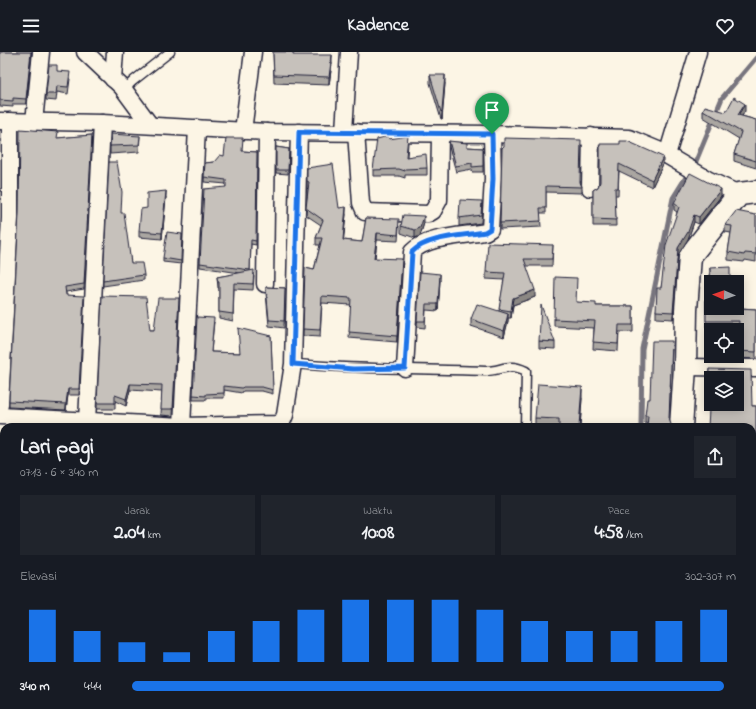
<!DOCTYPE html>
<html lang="id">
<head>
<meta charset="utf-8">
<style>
	body { margin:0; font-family:"Indie Flower",sans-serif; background:#20242c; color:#f1f3f6; height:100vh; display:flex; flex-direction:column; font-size:15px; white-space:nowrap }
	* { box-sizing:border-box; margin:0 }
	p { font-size:13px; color:#9ea1a6 }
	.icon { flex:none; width:22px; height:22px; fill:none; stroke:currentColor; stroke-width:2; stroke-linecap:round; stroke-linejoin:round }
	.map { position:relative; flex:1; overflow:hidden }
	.side { position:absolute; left:0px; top:371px; width:756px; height:286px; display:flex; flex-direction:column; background:#171b24; border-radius:12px 12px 0 0; box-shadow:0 2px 10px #0003 }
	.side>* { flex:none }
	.needle { width:26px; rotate:272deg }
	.buttons { position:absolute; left:704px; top:223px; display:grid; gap:8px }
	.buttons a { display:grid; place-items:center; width:40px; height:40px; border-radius:0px; background:#171b24; box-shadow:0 2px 10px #0003; font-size:20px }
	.pin { position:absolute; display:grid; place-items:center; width:34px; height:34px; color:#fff; margin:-41px -17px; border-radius:50% 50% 50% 0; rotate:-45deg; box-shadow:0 0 4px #0007 }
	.pin .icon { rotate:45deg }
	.round { display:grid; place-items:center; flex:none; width:42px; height:42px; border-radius:0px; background:#20242c }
	.summary { display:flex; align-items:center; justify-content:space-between; height:68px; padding:0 20px }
	h1 { font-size:22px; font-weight:700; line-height:30px }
	.metrics { display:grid; grid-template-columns:repeat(3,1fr); gap:6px; height:68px; padding:4px 20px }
	.metrics div { display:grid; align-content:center; border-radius:0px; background:#20242c; text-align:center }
	.metrics b { font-size:20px; font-weight:700 }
	.metrics small { font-size:11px; font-weight:400 }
	.metrics p { font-size:11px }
	.chart { height:112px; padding:8px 20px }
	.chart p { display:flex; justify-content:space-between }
	.chart svg { width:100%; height:72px; margin-top:4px; stroke:#1a73e8; stroke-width:6 }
	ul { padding:0 20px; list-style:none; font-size:13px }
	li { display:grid; grid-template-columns:64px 48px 1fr; align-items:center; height:30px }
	li i { height:10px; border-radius:5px; background:#1a73e8 }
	header { display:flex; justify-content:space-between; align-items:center; height:52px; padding:0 20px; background:#171b24; font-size:18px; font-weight:700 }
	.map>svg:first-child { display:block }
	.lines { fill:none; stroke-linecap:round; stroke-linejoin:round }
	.stream { stroke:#78757e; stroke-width:5 }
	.lane-casing { stroke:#22223b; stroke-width:11 }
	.street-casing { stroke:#22223b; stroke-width:19 }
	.secondary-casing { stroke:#22223b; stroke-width:25 }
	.lane { stroke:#fcf5e5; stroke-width:8 }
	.street { stroke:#fcf5e5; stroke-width:16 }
	.secondary { stroke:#fcf5e5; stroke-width:22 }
	.wall { fill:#aaa6a1; stroke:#22223b }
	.shaded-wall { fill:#8b8783; stroke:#22223b }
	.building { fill:#c6c1bb; stroke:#22223b; fill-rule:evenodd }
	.route-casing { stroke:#fff; stroke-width:8 }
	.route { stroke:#1a73e8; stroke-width:5 }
</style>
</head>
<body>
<header><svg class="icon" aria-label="menu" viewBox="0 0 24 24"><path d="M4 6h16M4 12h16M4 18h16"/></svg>Kadence<svg class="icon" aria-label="heart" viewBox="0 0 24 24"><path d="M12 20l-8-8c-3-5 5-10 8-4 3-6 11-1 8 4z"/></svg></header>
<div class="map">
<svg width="756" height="657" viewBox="0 0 756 657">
	<rect width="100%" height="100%" fill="#fcf5e5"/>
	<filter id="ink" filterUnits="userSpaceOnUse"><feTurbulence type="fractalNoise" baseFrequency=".025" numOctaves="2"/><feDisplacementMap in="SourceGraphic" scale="8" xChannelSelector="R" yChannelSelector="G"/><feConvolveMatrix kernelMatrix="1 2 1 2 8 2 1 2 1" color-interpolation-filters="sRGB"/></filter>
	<g filter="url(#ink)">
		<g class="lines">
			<g class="stream">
				<path d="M 641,375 L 642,297 L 673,146 L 696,109 L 722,46 L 756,6"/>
				<path d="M 752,498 L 756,497"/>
			</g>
			<g class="lane-casing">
				<g id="lane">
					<path d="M 124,38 L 133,29 L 170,0"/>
					<path d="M 293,312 C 357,317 421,317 485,319 C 502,319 508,310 526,319 L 525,375"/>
				</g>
			</g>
			<g class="street-casing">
				<g id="street">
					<path d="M 85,0 L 122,35 L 150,73"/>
					<path d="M 113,27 L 115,0"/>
					<path d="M 0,69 L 102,71 L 267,80 L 492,82 L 629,86 L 658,98 L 707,127 L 739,142"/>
					<path d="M 34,70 L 41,0"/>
					<path d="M 243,79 L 253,0"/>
					<path d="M 344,79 L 349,0"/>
					<path d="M 356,80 L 361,151 L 365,160 L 428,162 L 433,159 L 439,148 L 440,82"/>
					<path d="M 667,103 L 698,0"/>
					<path d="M 590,136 L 591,84"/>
					<path d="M 265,232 L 267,80"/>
					<path d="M 685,315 L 756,316"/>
					<path d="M 405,316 L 412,200 C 427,184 464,184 485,180 L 490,177 L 493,127 L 492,82"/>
					<path d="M 0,353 L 10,166 L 10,69"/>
					<path d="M 0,364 L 182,374 L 276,372 L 282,370 L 285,363 L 293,312 L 299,80"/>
					<path d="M 87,369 L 102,71"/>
					<path d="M 182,374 L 197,76"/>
					<path d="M 752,483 L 756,482"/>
					<path d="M 752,507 L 756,506"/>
					<path d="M 752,613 L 756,613"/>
				</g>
			</g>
			<g class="secondary-casing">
				<g id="secondary">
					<path d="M 681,375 L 685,315 L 686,258 L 690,204 L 739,142 L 756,140"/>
					<path d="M 665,657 L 665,653"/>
				</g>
			</g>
			<use href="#lane" class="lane"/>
			<use href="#street" class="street"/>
			<use href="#secondary" class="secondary"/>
		</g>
		<g class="wall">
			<path d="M 0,0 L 32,0 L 26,52 L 13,52 L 13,55 L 0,54 Z"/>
			<path d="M 273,0 L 293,3 L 332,11 L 329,33 L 274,31 Z"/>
			<path d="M 57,19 L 70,27 L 68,42 L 57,40 L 56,49 L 46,48 L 46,42 Z"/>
			<path d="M 430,23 L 445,31 L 442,67 L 441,67 L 430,31 Z"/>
			<path d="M 703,58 L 726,60 L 745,59 L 742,64 L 756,68 L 756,116 L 734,109 L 734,102 L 739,87 L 703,65 Z"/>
			<path d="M 92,83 L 84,237 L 66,240 L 66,243 L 84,249 L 79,343 L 68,343 L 66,358 L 9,355 L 9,349 L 58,86 Z"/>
			<path d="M 140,84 L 139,100 L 110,102 L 110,94 Z"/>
			<path d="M 389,87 L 408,91 L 407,105 L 427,116 L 427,123 L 405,123 L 405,126 L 399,124 L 373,124 L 373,118 Z"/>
			<path d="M 449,89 L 467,95 L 483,96 L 483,120 L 472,120 L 472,117 L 456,120 L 449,95 Z"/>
			<path d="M 620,92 L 663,112 L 652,135 L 619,119 L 618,143 L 615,143 L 616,174 L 593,174 L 593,138 L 598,135 Z"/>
			<path d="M 276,95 L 289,97 L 288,122 L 276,121 Z"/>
			<path d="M 502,96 L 581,130 L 582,135 L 582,141 L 546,140 L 546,161 L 540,161 L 541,175 L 500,177 Z"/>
			<path d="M 242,99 L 257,100 L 256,193 L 251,192 L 250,219 L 254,224 L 253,238 L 234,237 L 233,269 L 219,266 L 219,236 L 218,236 L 217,225 L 240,221 L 200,215 L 200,211 L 226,135 L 226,132 L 204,130 L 205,111 L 214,110 L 224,104 Z"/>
			<path d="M 307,116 L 339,156 L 346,162 L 343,188 L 362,190 L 366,166 L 399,174 L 398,189 L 377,188 L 375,206 L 402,214 L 397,290 L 349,286 L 351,253 L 322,251 L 320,285 L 303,284 L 305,216 L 314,218 L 320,193 L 316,193 L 316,186 L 321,173 L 306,163 L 308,137 L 307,136 Z"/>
			<path d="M 721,144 L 699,172 L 694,170 L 688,187 L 678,203 L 673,267 L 656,266 L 656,259 L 677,160 L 674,158 L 674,151 Z"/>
			<path d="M 166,145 L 162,187 L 139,185 L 139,179 L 147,156 Z"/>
			<path d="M 482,157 L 481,171 L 459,174 L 459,166 Z"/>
			<path d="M 121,161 L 131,211 L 144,223 L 144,228 L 103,234 L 103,229 Z"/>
			<path d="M 756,163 L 756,210 L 745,208 L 744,210 L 728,208 L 728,200 L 731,181 L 725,180 L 725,173 Z"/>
			<path d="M 424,171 L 420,184 L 415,186 L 401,181 L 401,174 Z"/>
			<path d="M 182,182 L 181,212 L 163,210 L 163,206 Z"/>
			<path d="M 553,193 L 552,214 L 526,214 L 535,245 L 513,253 L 511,266 L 508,266 L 508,269 L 504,285 L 471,274 L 471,267 L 499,259 L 504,228 L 486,227 L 486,220 Z"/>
			<path d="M 710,216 L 711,230 L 740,256 L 756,257 L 756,307 L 737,306 L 739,275 L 706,275 L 706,239 L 711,239 Z"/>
			<path d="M 420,220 L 440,228 L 438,259 L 426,258 L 425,276 L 417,275 Z"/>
			<path d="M 266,235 L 285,236 L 284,276 L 269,274 L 266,241 Z"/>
			<path d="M 577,250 L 596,254 L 633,254 L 633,280 L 619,280 L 618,299 L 593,297 L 594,276 L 554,274 L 554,267 Z"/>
			<path d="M 179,253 L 173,364 L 161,363 L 162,340 L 130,338 L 126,354 L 115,349 L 115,357 L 97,357 L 97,351 L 150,278 L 154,278 Z"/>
			<path d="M 214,270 L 211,300 L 239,301 L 271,284 L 273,342 L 262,339 L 243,339 L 242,341 L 224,338 L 224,346 L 206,346 L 206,348 L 193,348 L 193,343 Z"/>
			<path d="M 539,289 L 555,290 L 555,297 L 539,296 Z"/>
			<path d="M 672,297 L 669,367 L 647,372 L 645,371 L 645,364 L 650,347 Z"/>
			<path d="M 709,317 L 752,354 L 756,354 L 756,423 L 752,424 L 752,375 L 710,348 L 708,348 Z"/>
			<path d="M 582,346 L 580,375 L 535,375 L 535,366 Z"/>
			<rect x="752" y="509" width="4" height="38"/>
			<rect x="752" y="568" width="4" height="28"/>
			<rect x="608" y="653" width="37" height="4"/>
		</g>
		<g class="shaded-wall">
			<path d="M 31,0 L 32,0 L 26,52 L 26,47 Z"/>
			<path d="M 332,3 L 332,11 L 329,33 L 329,25 Z"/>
			<path d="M 445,23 L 445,31 L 442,67 L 442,59 Z"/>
			<path d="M 745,52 L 745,59 L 738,71 L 738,63 Z"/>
			<path d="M 663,105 L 663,112 L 652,135 L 652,128 Z"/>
			<path d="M 721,137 L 721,144 L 699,172 L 699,165 Z"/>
			<path d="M 166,139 L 166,145 L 162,187 L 162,181 Z"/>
			<path d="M 346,155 L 346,162 L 343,194 L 343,188 Z"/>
			<path d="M 694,163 L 694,170 L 688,187 L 678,203 L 673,267 L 678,196 Z"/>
			<path d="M 424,164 L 424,171 L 420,184 L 415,186 L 415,178 Z"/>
			<path d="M 377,181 L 377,188 L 374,213 L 374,206 Z"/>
			<path d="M 402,207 L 402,214 L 397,290 L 397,284 Z"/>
			<path d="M 440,222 L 440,228 L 438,259 L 438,252 Z"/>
			<path d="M 535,238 L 535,245 L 513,253 L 511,266 L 511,259 L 513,246 Z"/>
			<path d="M 508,262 L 508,269 L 504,285 L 504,279 Z"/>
			<path d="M 130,332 L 130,338 L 126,354 L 126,347 Z"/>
			<path d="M 582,335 L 582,346 L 580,375 L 579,375 Z"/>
			<path d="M 68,337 L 68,343 L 66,358 L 66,352 Z"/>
		</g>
		<g class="building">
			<path d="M 0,0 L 31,0 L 26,47 L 13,46 L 13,49 L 0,48 Z"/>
			<path d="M 273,0 L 293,0 L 293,3 L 332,3 L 329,25 L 274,23 Z"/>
			<path d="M 49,13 L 57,13 L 57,19 L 70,20 L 68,35 L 57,34 L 56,42 L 46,42 Z"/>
			<path d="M 430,23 L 445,23 L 442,59 L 441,60 Z"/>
			<path d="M 734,45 L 745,52 L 738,63 L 756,68 L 756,109 L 734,102 L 741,80 L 703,58 L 705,54 L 726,60 Z"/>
			<path d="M 20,77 L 58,80 L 57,86 L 92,83 L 84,232 L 65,235 L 66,243 L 84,244 L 79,337 L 68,337 L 66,352 L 9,349 L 19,161 Z"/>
			<path d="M 111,82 L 140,84 L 139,93 L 110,94 Z"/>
			<path d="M 388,84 L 389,87 L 408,84 L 406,105 L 426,102 L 427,116 L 405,117 L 405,119 L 399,117 L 373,118 L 377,87 Z"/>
			<path d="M 226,86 L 243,86 L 242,99 L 257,100 L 256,189 L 251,188 L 250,218 L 200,211 L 204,137 L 226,135 L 226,128 L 204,125 L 205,111 L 214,110 L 220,103 L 224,104 Z"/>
			<path d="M 504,86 L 581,88 L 580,130 L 582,135 L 546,134 L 546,156 L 540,156 L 541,169 L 500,171 L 502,96 L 504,94 Z"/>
			<path d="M 449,89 L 467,91 L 467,95 L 483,96 L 483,114 L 472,115 L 472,111 L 456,114 Z"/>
			<path d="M 620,89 L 627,89 L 663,105 L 652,128 L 619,112 L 618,136 L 615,136 L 616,168 L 593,167 L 593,138 L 598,135 L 600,130 L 600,92 L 620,92 Z"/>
			<path d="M 276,95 L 289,97 L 288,118 L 276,118 Z"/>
			<path d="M 109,110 L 117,110 L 122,140 L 121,161 L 124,161 L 131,211 L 142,211 L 144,223 L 103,229 Z"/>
			<path d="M 333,112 L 339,156 L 346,155 L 343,188 L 362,190 L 366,166 L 399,167 L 398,183 L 377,181 L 374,206 L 402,207 L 397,284 L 349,280 L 351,246 L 322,244 L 320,278 L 303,277 L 305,216 L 314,218 L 322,186 L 316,186 L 323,168 L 306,156 L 309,130 L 307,129 L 307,116 Z"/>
			<path d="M 690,121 L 721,137 L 699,165 L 694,163 L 688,180 L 678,196 L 673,260 L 656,259 L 657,236 L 661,236 L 666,193 L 679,155 L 674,151 Z"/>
			<path d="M 166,139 L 162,181 L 139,179 L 141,157 L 147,156 L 147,141 Z"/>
			<path d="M 460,148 L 482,149 L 481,163 L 459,166 Z"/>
			<path d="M 736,159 L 756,163 L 756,202 L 745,201 L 744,203 L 728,200 L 732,174 L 725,173 Z"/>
			<path d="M 403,163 L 424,164 L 420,176 L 415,178 L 401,174 Z"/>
			<path d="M 167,180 L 182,182 L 181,209 L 163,206 Z"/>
			<path d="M 488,191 L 553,193 L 552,207 L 524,207 L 535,238 L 513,246 L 511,259 L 499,257 L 505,221 L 486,220 Z"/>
			<path d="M 730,215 L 730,230 L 711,230 L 711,256 L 737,256 L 737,239 L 740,239 L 740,256 L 756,257 L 756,300 L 737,299 L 739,269 L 706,269 L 706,239 L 711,239 L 710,216 Z"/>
			<path d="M 254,218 L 253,232 L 234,231 L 233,262 L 219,260 L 219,230 L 218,230 L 217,225 Z"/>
			<path d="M 420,220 L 440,222 L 438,252 L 426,252 L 425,269 L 417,269 Z"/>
			<path d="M 555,225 L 577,226 L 576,250 L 596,251 L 596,254 L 633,254 L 633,273 L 619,273 L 618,292 L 593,290 L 595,269 L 554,267 Z"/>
			<path d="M 266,235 L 285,236 L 284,269 L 269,268 Z"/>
			<path d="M 102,244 L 146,245 L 150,278 L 154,278 L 158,246 L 179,246 L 173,357 L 161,357 L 162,333 L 130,332 L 126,347 L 115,343 L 115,351 L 97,351 Z"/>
			<path d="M 477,252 L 508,262 L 504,279 L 471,267 Z"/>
			<path d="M 541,253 L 555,290 L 539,289 Z"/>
			<path d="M 197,265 L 214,266 L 211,300 L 240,301 L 238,276 L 271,284 L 273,338 L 262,335 L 243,335 L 242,336 L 224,334 L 224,341 L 206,342 L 206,344 L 193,343 Z"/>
			<path d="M 652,289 L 672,289 L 669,367 L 672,375 L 647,375 L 648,364 L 645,364 L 647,347 L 650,347 Z"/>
			<path d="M 709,317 L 751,318 L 752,354 L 756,354 L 756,380 L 755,380 L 756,416 L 752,416 L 752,375 L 708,375 L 710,340 L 708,340 ZM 711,326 L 737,326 L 737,352 L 711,352 Z"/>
			<path d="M 538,332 L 582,335 L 579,375 L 559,375 L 559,367 L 535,366 Z"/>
			<rect x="752" y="509" width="4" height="31"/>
			<rect x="752" y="568" width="4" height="21"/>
			<path d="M 752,622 L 756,622 L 756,657 L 699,657 L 699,653 L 752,653 Z"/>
			<path d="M 608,653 L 645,653 L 645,656 L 608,655 Z"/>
		</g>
	</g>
	<g class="lines" filter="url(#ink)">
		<g class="route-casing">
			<path id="route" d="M 299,80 L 492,82 L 493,127 L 490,177 L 485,180 C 464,184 427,184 412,200 L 405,316 L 353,317 L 293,312 Z"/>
		</g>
		<use href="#route" class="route"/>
	</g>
</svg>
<div class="buttons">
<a><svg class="needle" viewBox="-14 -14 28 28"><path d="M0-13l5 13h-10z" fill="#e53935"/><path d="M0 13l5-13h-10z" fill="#9ea1a6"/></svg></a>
<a><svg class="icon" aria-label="locate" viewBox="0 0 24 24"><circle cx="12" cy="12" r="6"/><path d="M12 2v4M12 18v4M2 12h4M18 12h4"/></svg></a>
<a><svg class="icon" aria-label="layers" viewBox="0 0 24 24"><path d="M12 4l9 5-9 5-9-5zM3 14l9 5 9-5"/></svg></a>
</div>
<div class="pin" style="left:492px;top:82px;background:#1e9e55"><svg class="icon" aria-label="arrive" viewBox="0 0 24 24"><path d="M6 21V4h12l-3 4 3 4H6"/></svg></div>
<section class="side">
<div class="summary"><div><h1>Lari pagi</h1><p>07:13 · 6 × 340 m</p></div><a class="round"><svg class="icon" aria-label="share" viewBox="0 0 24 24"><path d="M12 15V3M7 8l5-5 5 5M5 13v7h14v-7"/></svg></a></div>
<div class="metrics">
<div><p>Jarak</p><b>2.04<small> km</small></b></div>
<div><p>Waktu</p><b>10:08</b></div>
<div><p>Pace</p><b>4:58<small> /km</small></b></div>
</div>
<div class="chart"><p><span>Elevasi</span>302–307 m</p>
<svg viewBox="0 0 160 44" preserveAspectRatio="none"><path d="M5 44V12M15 44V25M25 44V32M35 44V38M45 44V25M55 44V19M65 44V12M75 44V6M85 44V6M95 44V6M105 44V12M115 44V19M125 44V25M135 44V25M145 44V19M155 44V12"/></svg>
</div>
<ul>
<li><b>340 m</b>4:44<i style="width:98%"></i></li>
</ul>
</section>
</div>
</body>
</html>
